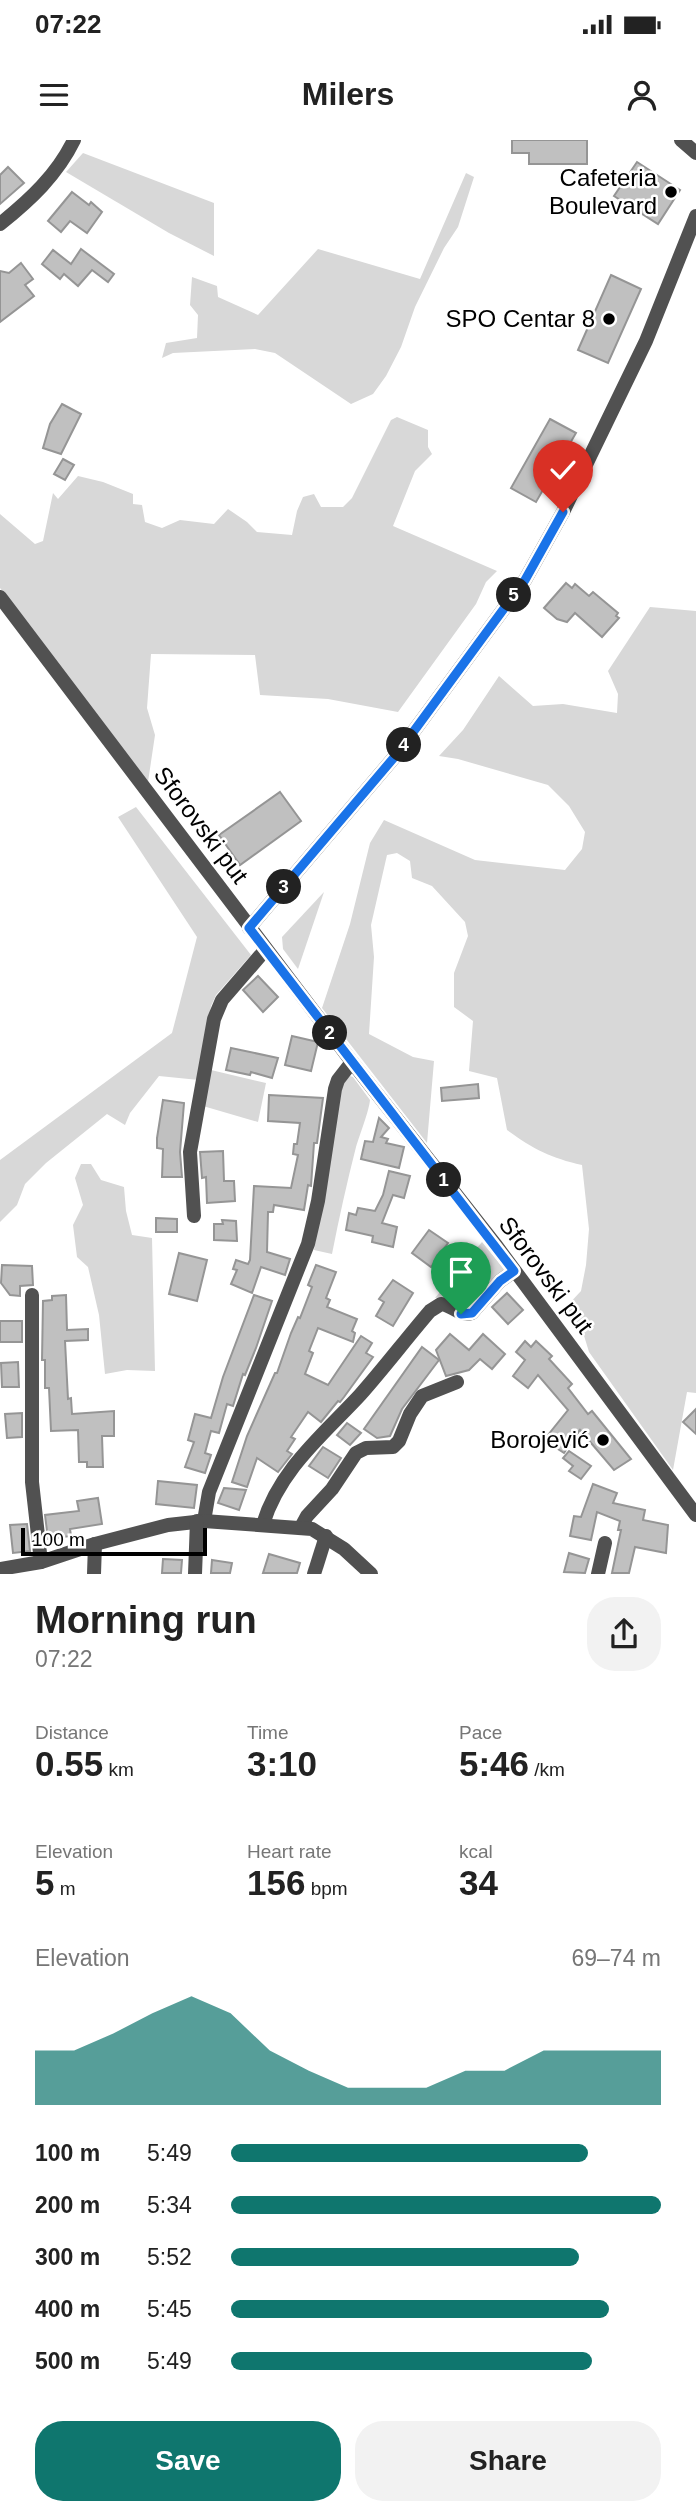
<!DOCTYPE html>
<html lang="en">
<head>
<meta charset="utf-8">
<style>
	body { margin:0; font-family:Helvetica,sans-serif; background:#f2f2f2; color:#222; height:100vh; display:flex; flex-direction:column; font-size:26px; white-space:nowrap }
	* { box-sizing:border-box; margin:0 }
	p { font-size:23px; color:#767676 }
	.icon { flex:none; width:38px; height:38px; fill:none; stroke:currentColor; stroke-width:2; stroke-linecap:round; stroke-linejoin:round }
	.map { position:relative; height:1434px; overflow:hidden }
	.sheet { display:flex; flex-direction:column; background:#fff; flex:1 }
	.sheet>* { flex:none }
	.scale { position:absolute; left:21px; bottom:18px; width:186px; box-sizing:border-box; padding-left:7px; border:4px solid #000; border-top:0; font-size:19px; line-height:24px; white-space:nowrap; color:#000; -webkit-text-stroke:5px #fff; paint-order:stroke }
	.pin { position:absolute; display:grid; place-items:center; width:60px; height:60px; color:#fff; margin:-72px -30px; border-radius:50% 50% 50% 0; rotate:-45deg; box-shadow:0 0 7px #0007 }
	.pin .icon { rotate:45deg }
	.km { position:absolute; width:35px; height:35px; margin:-18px; border-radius:50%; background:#222; color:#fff; font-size:19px; line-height:35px; text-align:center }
	.round { display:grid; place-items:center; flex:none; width:74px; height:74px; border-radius:28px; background:#f2f2f2 }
	.head { display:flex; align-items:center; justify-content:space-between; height:119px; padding:0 35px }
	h1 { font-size:38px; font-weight:800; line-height:52px }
	.figures { display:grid; grid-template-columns:repeat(3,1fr); gap:10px; height:119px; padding:7px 35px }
	.figures div { display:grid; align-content:center }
	.figures b { font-size:35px; font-weight:800 }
	.figures small { font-size:19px; font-weight:400 }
	.figures p { font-size:19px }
	.chart { height:196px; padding:14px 35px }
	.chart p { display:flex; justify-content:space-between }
	.chart svg { width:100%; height:126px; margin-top:7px; fill:#0f766e; opacity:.7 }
	.cta { display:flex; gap:14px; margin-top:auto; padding:14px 35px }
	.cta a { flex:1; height:80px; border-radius:28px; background:#0f766e; color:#fff; font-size:28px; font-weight:800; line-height:80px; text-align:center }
	.cta a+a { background:#f2f2f2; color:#222 }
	ul { padding:0 35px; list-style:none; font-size:23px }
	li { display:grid; grid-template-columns:112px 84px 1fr; align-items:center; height:52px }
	li i { height:18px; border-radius:9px; background:#0f766e }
	.status { display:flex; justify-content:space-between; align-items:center; height:49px; padding:0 35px; background:#fff; direction:ltr }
	.status svg { height:19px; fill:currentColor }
	header { display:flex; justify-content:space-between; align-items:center; height:91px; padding:0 35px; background:#fff; font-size:32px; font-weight:800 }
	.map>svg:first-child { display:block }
	.green { fill:#d8d8d8 }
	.building { fill:#c0c0c0; stroke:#959595; stroke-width:2 }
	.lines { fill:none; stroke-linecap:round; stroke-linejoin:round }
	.minor { stroke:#515151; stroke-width:14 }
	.tertiary { stroke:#515151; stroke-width:14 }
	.route-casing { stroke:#fff; stroke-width:14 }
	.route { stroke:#1a73e8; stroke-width:9 }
	.poi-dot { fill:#000; stroke:#fff; stroke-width:2.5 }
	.labels { text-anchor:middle; stroke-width:5; stroke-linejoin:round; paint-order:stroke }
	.poi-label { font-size:24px; fill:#000; stroke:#fff; text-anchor:end }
	.street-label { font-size:24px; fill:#000; stroke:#fff }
</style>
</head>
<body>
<div class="status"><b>07:22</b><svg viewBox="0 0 49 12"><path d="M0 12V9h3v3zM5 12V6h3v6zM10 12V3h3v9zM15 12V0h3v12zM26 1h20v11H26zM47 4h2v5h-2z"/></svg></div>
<header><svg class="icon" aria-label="menu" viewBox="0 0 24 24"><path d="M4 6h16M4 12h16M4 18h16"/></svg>Milers<svg class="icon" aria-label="person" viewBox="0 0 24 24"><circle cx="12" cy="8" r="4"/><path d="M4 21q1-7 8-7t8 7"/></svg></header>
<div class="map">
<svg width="696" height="1434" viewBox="0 0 696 1434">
	<rect width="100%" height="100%" fill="#fff"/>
	<g class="green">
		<path d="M 83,13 L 214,63 L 214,116 L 169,93 L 66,32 Z"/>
		<path d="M 466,33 L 474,37 L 458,87 L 444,108 L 415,167 L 401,207 L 386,236 L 373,254 L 351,264 L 275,213 L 255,209 L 173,213 L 162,218 L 166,203 L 197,198 L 198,175 L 190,165 L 192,137 L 217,146 L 218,157 L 258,175 L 318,109 L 420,139 Z"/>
		<path d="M 397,277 L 428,290 L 428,307 L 432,314 L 415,331 L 393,386 L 497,431 L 486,442 L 476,464 L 398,572 L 328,559 L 260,555 L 255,515 L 151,514 L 147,568 L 155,595 L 148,642 L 0,448 L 0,374 L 35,404 L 43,401 L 53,353 L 58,359 L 78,336 L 103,342 L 133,354 L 133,364 L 142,365 L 145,382 L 162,388 L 180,380 L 214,384 L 228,369 L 247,382 L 257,392 L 292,395 L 297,371 L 303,357 L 314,354 L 321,367 L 343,367 L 352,358 L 391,280 Z"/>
		<path d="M 650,467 L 696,471 L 696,1253 L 687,1252 L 673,1330 L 589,1212 L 582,1189 L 566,1167 L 581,1151 L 586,1125 L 589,1089 L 582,1025 C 551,1018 533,1009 507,990 L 497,938 L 469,931 L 473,881 L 454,867 L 454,833 L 468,796 L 465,782 L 432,746 L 412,738 L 410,721 L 397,713 L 387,715 L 371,785 L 374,817 L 369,894 L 413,917 L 434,921 L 427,1003 L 322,868 L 350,784 L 370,703 L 384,680 L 475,720 L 565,730 L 582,709 L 585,692 L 569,666 L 548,645 L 458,619 L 439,616 L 463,590 L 499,536 L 533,566 L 563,564 L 617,573 L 618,554 L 608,531 Z"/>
		<path d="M 136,667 L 251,815 L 216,855 L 211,866 L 199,940 L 159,936 L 130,973 L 125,985 L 107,974 L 46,1023 L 25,1044 L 17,1065 L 0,1082 L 0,1020 L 172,893 L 197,797 L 118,677 Z"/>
		<path d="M 324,752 L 298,829 L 283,809 L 282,797 Z"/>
		<path d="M 211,930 L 266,943 L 258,982 L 203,966 Z"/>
		<path d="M 350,936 L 353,937 L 370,960 C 369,971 360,994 356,1007 C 347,1042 339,1078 332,1114 L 314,1110 L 340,945 Z"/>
		<path d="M 81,1024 L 91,1024 L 101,1040 L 124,1047 L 126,1071 L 132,1095 L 152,1098 L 155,1231 L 127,1230 L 105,1234 L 99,1175 L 88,1127 L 77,1117 L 73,1085 L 83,1065 L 75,1038 Z"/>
		<path d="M 482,1102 L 504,1129 L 466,1169 L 442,1157 L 435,1158 Z"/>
	</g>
	<g class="building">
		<path d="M 512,0 L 587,0 L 587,24 L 529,24 L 529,13 L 512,13 Z"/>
		<path d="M 637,22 L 680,50 L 658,84 L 614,56 Z"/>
		<path d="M 8,27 L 24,43 L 0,64 L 0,35 Z"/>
		<path d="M 72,52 L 89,65 L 91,62 L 102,72 L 87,93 L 70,81 L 61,92 L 48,81 Z"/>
		<path d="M 81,109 L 114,134 L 108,142 L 92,130 L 78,146 L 64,134 L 60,139 L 42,124 L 53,110 L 71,124 Z"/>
		<path d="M 21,123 L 33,139 L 25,145 L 34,156 L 0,182 L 0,131 L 9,133 Z"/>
		<path d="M 611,135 L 641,149 L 608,223 L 578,210 Z"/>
		<path d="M 62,264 L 81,274 L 61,314 L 43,308 L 50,284 Z"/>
		<path d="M 550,279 L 576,293 L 536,362 L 511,348 Z"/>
		<path d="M 63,319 L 74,325 L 65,340 L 54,334 Z"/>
		<path d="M 566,443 L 572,448 L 575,444 L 589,456 L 593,452 L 618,473 L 616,476 L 619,478 L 602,497 L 575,473 L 567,482 L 557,479 L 544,468 Z"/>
		<path d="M 280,652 L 301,681 L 240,725 L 219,695 Z"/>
		<path d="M 258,836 L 278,857 L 263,872 L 243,850 Z"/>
		<path d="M 292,896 L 318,902 L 311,931 L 285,925 Z"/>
		<path d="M 231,908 L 278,918 L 272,938 L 251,932 L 250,935 L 226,930 Z"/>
		<path d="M 478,944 L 479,958 L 442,961 L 441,948 Z"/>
		<path d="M 269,955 L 323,958 L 317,1003 L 314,1003 L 311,1046 L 308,1045 L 304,1070 L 274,1065 L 273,1072 L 268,1072 L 267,1112 L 290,1119 L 285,1135 L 261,1127 L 252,1153 L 231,1144 L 237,1130 L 233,1129 L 236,1120 L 248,1124 L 250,1120 L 254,1046 L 291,1048 L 298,1015 L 293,1014 L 294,1004 L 297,1004 L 300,983 L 268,981 Z"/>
		<path d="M 163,960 L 184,963 L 180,1012 L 182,1037 L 162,1037 L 163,1009 L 157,1008 L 157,998 Z"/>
		<path d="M 379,978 L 389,988 L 381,997 L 388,999 L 386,1003 L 404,1007 L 399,1028 L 361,1019 L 365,1001 L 373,1002 Z"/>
		<path d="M 223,1011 L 224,1041 L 234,1041 L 235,1061 L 207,1063 L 206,1037 L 202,1038 L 200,1012 Z"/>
		<path d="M 389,1031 L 410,1036 L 404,1058 L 393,1055 L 382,1083 L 397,1087 L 393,1107 L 372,1102 L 373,1096 L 346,1090 L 349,1073 L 356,1075 L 358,1068 L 375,1071 L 383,1055 Z"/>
		<path d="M 156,1078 L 177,1079 L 177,1092 L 156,1092 Z"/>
		<path d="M 222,1080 L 236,1081 L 237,1101 L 214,1100 L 214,1084 L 223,1084 Z"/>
		<path d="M 429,1090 L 448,1103 L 431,1127 L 412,1113 Z"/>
		<path d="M 179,1113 L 207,1120 L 197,1161 L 169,1154 Z"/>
		<path d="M 2,1125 L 32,1126 L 33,1145 L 20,1146 L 20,1156 L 10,1155 L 1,1143 Z"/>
		<path d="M 316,1125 L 336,1132 L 326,1158 L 330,1160 L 327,1167 L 357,1179 L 352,1191 L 355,1193 L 353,1202 L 318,1188 L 309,1211 L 313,1213 L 305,1234 L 328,1245 L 361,1196 L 372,1203 L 366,1213 L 373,1217 L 344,1257 L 340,1262 L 338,1261 L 321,1282 L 308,1272 L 291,1297 L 295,1299 L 287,1311 L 292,1314 L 278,1332 L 257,1318 L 247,1347 L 232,1342 L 247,1296 L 275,1233 L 277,1233 L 291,1193 L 298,1177 L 300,1178 L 312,1147 L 308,1145 Z"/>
		<path d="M 393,1140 L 413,1153 L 393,1186 L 376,1176 L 384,1162 L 379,1159 Z"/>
		<path d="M 507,1153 L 523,1170 L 508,1184 L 492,1167 Z"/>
		<path d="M 66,1155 L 67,1190 L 88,1189 L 88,1200 L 65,1201 L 68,1259 L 71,1258 L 72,1274 L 114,1271 L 114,1296 L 102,1296 L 103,1327 L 87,1327 L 87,1322 L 79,1322 L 78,1290 L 51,1291 L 49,1248 L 45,1248 L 45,1220 L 42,1220 L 43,1161 L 52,1160 L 52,1156 Z"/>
		<path d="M 254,1155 L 272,1161 L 256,1208 L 245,1235 L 243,1234 L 233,1266 L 227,1264 L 219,1293 L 211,1291 L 205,1313 L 211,1315 L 205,1333 L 185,1327 L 194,1302 L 188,1300 L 195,1274 L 211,1278 L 223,1237 Z"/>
		<rect x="0" y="1181" width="22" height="21"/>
		<path d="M 450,1194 L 469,1210 L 483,1194 L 505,1214 L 492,1229 L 480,1219 L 469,1230 L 446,1236 L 436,1210 Z"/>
		<path d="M 525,1201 L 531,1207 L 536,1201 L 552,1216 L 549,1219 L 572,1244 L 568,1248 L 588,1274 L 592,1271 L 631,1319 L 614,1330 L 580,1290 L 564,1313 L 544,1300 L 568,1270 L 538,1235 L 528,1248 L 513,1236 L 525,1220 L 516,1212 Z"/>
		<path d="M 422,1207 L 439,1220 L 402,1269 L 390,1296 L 377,1298 L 364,1289 Z"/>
		<path d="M 18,1222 L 19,1247 L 2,1247 L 1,1223 Z"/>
		<path d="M 696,1269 L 696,1294 L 683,1282 Z"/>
		<path d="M 22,1273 L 22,1297 L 7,1298 L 5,1274 Z"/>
		<path d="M 347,1283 L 361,1293 L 350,1305 L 337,1295 Z"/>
		<path d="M 323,1307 L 341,1318 L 328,1338 L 309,1326 Z"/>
		<path d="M 569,1311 L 591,1326 L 581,1339 L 569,1331 L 573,1326 L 563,1318 Z"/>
		<path d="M 158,1341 L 197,1345 L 194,1368 L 156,1364 Z"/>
		<path d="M 593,1344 L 617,1353 L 613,1363 L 645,1370 L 643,1380 L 668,1385 L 666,1413 L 635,1407 L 629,1433 L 612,1433 L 621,1390 L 618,1390 L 620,1381 L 597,1372 L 591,1400 L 570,1396 L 574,1376 L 581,1377 Z"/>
		<path d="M 224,1348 L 246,1350 L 239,1370 L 218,1363 Z"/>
		<path d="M 98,1358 L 102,1384 L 70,1389 L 71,1396 L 48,1399 L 45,1375 L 79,1371 L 77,1361 Z"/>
		<path d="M 27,1384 L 30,1411 L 13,1413 L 10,1385 Z"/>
		<path d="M 569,1413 L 589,1419 L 585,1433 L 564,1432 Z"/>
		<path d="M 269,1414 L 300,1423 L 297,1433 L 263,1433 Z"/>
		<path d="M 163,1419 L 182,1420 L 181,1433 L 162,1433 Z"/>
		<path d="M 212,1420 L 232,1423 L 230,1433 L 211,1433 Z"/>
	</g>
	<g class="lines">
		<g class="minor">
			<path d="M 194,1076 L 190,1012 L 214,879 L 222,860 L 266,809"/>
			<path d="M 32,1155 L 32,1342 L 41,1422"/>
			<path d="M 204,1381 L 209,1352 L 308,1104 L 318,1061 L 335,949 L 338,940 L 352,922"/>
			<path d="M 263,1384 C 280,1329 323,1295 360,1255 C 384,1228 406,1199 430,1171 L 441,1164 C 453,1165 459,1177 472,1173 L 500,1141 L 514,1131"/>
			<path d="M 301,1387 L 307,1376 L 332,1349 L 356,1313 L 366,1308 L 393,1307 L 399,1301 L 410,1274 L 422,1256 L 457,1242"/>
			<path d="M 0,1429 L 41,1422 L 95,1404 L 168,1385 L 204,1381 L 312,1389 L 344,1409 L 371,1434"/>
			<path d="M 94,1434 L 95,1404"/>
			<path d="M 195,1434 L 197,1381"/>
			<path d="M 314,1434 L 326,1396"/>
			<path d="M 598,1434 L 605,1403"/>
		</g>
		<g class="tertiary">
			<path d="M 681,0 L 696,13"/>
			<path d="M 0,84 C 30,60 57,35 74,0"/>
			<path d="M 0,457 L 352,922 L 495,1104 L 696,1375"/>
			<path d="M 249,788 L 397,614 L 525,440 L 563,372 L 646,201 L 696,76"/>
		</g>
	</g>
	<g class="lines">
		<g class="route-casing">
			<path id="route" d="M 461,1174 L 472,1173 L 500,1141 L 514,1131 L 249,788 L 397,614 L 525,440 L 563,372"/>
		</g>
		<use href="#route" class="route"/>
	</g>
	<g class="poi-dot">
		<circle cx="671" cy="52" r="7"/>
		<circle cx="609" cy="179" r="7"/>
		<circle cx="603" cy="1300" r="7"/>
	</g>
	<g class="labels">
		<g class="poi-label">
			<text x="657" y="46">Cafeteria<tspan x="657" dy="28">Boulevard</tspan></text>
			<text x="595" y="187">SPO Centar 8</text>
			<text x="589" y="1308">Borojević</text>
		</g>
		<g class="street-label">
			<text transform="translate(201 685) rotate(53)" y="8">Sforovski put</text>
			<text transform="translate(546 1135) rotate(53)" y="8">Sforovski put</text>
		</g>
	</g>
</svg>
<div class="scale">100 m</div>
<div class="pin" style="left:461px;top:1174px;background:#1e9e55"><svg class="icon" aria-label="arrive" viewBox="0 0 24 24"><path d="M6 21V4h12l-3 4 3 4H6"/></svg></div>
<div class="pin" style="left:563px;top:372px;background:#d93025"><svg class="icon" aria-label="check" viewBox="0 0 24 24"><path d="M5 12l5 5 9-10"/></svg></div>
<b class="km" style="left:444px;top:1040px">1</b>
<b class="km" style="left:330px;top:893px">2</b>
<b class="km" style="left:284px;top:747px">3</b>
<b class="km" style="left:404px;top:605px">4</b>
<b class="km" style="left:514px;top:455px">5</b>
</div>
<section class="sheet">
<div class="head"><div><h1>Morning run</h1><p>07:22</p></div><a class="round"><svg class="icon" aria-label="share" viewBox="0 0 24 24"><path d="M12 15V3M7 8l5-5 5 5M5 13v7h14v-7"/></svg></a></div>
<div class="figures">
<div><p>Distance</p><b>0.55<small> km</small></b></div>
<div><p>Time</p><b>3:10</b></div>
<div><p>Pace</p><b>5:46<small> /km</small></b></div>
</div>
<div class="figures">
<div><p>Elevation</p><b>5<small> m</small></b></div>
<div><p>Heart rate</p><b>156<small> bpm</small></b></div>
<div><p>kcal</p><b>34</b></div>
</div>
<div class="chart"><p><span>Elevation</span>69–74 m</p>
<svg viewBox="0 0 160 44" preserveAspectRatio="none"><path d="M0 44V25L10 25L20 19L30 12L40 6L50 12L60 25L70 32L80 38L90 38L100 38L110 32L120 32L130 25L140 25L150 25L160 25V44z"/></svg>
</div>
<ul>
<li><b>100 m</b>5:49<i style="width:83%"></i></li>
<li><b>200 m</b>5:34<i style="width:100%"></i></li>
<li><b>300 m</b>5:52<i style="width:81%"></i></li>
<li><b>400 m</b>5:45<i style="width:88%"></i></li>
<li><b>500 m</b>5:49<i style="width:84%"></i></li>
</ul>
<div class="cta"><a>Save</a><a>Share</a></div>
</section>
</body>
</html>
